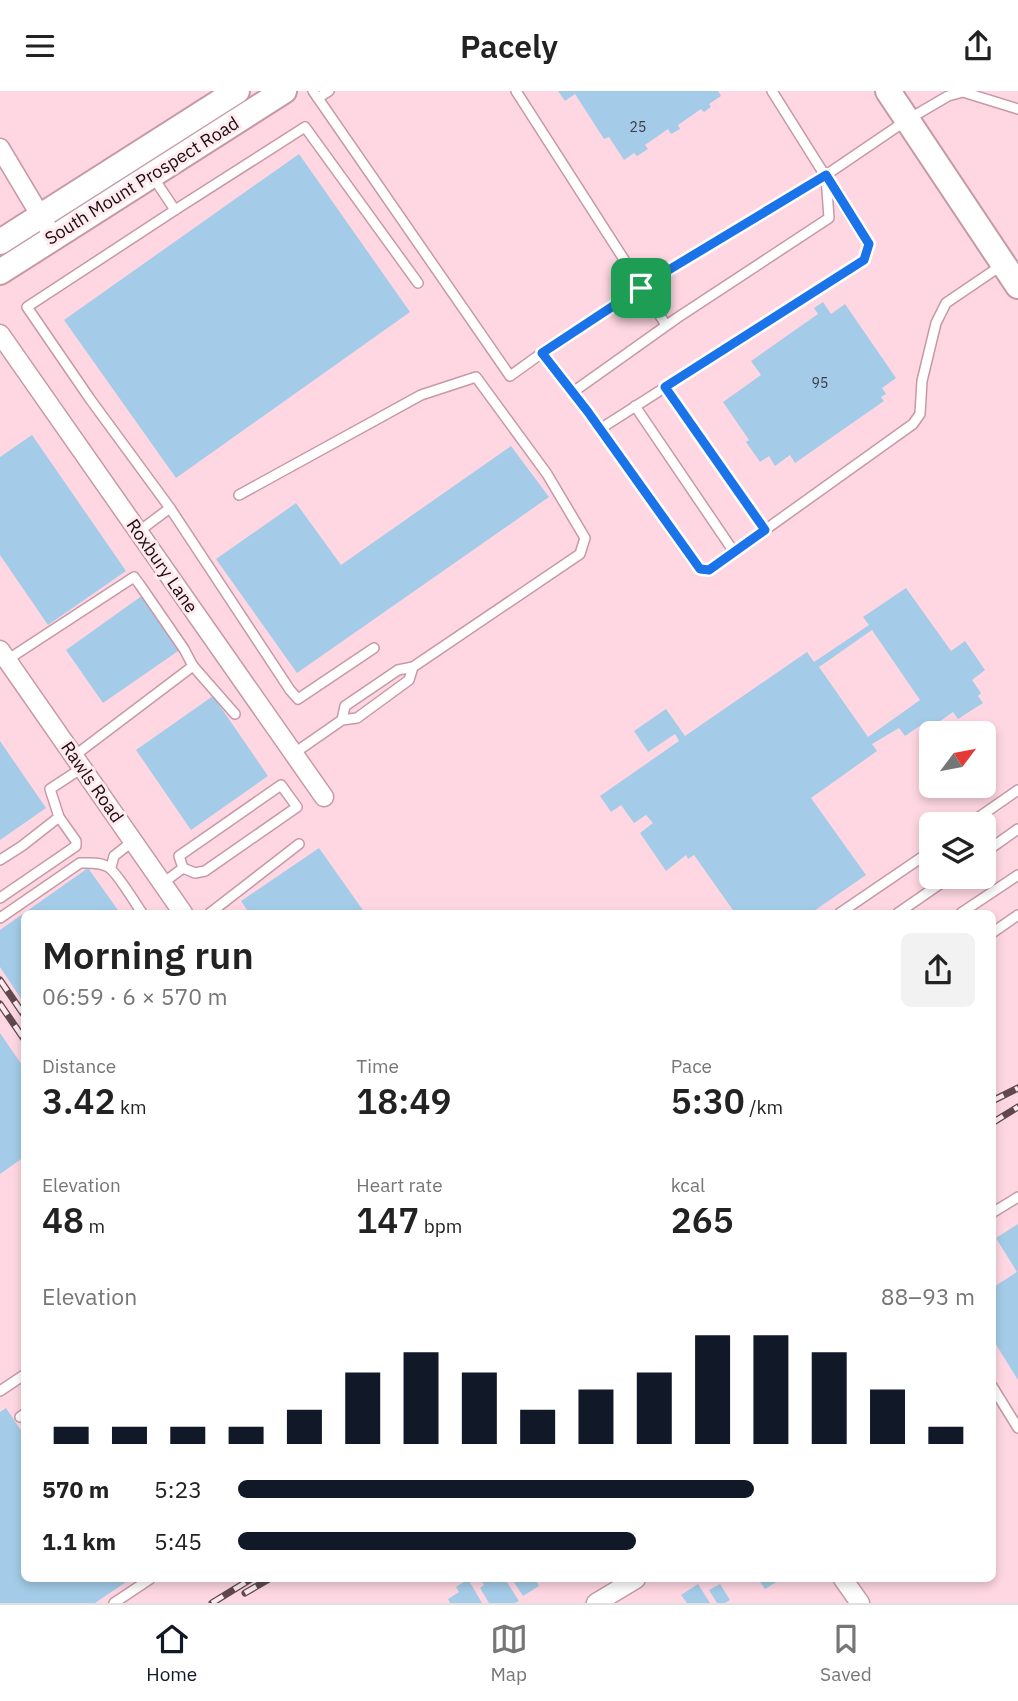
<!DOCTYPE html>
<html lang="en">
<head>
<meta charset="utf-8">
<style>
	body { margin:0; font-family:"IBM Plex Sans",sans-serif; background:#f2f2f2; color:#222; height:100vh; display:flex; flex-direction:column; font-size:26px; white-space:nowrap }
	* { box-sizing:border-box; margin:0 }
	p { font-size:23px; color:#767676 }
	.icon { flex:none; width:38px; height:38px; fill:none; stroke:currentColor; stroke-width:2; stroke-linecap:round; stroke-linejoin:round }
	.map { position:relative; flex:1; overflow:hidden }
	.sheet { position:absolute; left:21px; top:819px; width:975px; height:672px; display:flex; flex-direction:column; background:#fff; border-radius:10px; box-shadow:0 4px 10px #0003 }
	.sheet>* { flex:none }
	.needle { width:46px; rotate:58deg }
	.controls { position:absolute; left:919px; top:630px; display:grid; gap:14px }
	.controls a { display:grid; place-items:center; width:77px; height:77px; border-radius:10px; background:#fff; box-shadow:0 4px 10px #0003; font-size:35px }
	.pin { position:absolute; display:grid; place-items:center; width:60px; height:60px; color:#fff; margin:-30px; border-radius:14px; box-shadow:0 4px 10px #0006 }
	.round { display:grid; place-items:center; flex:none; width:74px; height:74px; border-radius:10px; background:#f2f2f2 }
	.head { display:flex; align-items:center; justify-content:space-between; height:119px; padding:0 21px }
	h1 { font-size:38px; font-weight:600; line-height:52px }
	.metrics { display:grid; grid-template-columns:repeat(3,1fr); gap:10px; height:119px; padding:7px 21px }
	.metrics div { display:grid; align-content:center }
	.metrics b { font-size:35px; font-weight:600 }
	.metrics small { font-size:19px; font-weight:400 }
	.metrics p { font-size:19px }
	.chart { height:196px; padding:14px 21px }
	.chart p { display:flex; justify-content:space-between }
	.chart svg { width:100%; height:126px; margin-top:7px; stroke:#111827; stroke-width:6 }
	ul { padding:0 21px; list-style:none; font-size:23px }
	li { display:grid; grid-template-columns:112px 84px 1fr; align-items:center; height:52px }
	li i { height:18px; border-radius:9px; background:#111827 }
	header { display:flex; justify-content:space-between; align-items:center; height:91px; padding:0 21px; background:#fff; font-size:32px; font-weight:600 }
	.tab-bar { display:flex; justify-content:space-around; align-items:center; height:98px; border-top:2px solid #e0e0e0; background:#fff; font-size:19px; color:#767676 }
	.tab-bar a { display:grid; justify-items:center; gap:4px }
	.tab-bar .current { color:#111827 }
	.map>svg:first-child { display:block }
	.building { fill:#a4cce8; fill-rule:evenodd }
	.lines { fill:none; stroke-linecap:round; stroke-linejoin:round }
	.lane-casing { stroke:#c799a7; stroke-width:12 }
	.street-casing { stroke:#c799a7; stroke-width:21 }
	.secondary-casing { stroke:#c799a7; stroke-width:28 }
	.lane { stroke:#fff; stroke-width:9 }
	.street { stroke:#fff; stroke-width:18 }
	.secondary { stroke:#fff; stroke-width:24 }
	.rail-casing { stroke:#5f4850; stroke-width:7 }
	.rail { stroke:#feeaef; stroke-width:4.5; stroke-dasharray:13; stroke-linecap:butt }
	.route-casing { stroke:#fff; stroke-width:14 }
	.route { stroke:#1a73e8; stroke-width:9 }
	.labels { text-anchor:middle; stroke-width:6; stroke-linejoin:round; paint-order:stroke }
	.number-label { font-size:14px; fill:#3d3b47 }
	.street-label { font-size:18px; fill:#1b0b11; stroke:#feeaef }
</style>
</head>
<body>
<header><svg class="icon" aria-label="menu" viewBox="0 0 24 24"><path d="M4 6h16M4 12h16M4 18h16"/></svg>Pacely<svg class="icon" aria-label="share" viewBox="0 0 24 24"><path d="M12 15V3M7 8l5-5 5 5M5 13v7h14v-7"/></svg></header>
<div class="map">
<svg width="1018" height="1512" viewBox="0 0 1018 1512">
	<rect width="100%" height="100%" fill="#fed7e2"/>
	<g class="building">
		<path d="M 558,0 L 718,0 L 721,5 L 709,13 L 711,16 L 704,21 L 701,18 L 678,34 L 680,38 L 671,43 L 668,38 L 645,54 L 648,58 L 637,65 L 634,62 L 624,69 L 609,46 L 604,48 L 575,3 L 565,10 Z"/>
		<path d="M 299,63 L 410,221 L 176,387 L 64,229 Z"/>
		<path d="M 823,211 L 831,223 L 845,213 L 896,287 L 882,297 L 886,303 L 881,306 L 884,310 L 795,372 L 790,364 L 775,375 L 769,365 L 760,371 L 746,351 L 749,349 L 723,311 L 761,284 L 751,270 L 818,223 L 814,217 Z"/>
		<path d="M 32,344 L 126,480 L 48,534 L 0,464 L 0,366 Z"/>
		<path d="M 511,355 L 549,406 L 297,582 L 216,468 L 296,412 L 341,474 Z"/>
		<path d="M 906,497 L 951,560 L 965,550 L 985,579 L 972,589 L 981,602 L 978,605 L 983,612 L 958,628 L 953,621 L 929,638 L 924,632 L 905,645 L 899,637 L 872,653 L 877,660 L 811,707 L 866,784 L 811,822 L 735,822 L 694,764 L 688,768 L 686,764 L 666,780 L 640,742 L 653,732 L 646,724 L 634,732 L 621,714 L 611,721 L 600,705 L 679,650 L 675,643 L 648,661 L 634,640 L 666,618 L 685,645 L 807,561 L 814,571 L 869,534 L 863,526 ZM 872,539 L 920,609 L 868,646 L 819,576 Z"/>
		<path d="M 143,504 L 181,558 L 103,612 L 66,559 Z"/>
		<path d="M 213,605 L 268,685 L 191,739 L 136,659 Z"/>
		<path d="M 0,650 L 46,717 L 0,749 Z"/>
		<path d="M 319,757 L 365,822 L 249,822 L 241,810 Z"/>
		<path d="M 88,777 L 120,822 L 24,822 L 24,912 L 0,876 L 0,839 Z"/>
		<path d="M 0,942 L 24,977 L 24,1066 L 0,1083 Z"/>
		<path d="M 1018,1133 L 1018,1289 L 992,1247 L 992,1197 L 1017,1181 L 996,1147 Z"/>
		<path d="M 6,1317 L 24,1344 L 24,1488 L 124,1488 L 126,1491 L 95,1512 L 0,1512 L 0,1321 Z"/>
		<path d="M 468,1488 L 482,1512 L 450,1512 L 448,1508 L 459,1501 L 456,1496 Z"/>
		<path d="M 480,1488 L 505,1488 L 519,1510 L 515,1512 L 489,1512 L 480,1497 L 484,1494 Z"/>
		<path d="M 512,1488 L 535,1488 L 539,1495 L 523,1505 Z"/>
		<path d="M 758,1488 L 776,1488 L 778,1490 L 765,1498 Z"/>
		<path d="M 698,1493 L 710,1512 L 687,1512 L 681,1504 Z"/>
		<path d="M 720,1493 L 730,1509 L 725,1512 L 717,1512 L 709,1499 Z"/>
	</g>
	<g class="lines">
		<g class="lane-casing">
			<g id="lane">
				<path d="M 313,0 L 510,285 L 542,262 L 600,338 L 864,169 L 868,153 L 772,0"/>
				<path d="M 516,0 L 666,234"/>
				<path d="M 318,7 L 329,0"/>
				<path d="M 153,86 L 175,119 L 27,216 L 90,308 L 170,417"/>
				<path d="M 175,119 L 305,36 L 418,192"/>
				<path d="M 542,262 L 657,186 L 826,84 L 907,29 L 948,5 L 963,1 L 1018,18"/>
				<path d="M 665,296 L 765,439"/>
				<path d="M 573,301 L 677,227 L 829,127 L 826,86"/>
				<path d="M 635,315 L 734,461"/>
				<path d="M 600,338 L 693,470 L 700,478 L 709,479 L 913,333 L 920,323 L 922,290 L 936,232 L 946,212 L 1002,174"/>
				<path d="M 239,404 L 421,304 L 476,286 L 547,383 L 585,447 L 580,463 L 413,576 L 398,579 L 345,615 L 342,629"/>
				<path d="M 138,441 L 170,417 L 290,599 L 298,608 L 374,557"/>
				<path d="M 7,569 L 134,486 L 140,494 L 184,558 L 193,575 L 74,665"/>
				<path d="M 193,575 L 235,623"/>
				<path d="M 293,663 L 342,629 L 357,627 L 409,589 L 413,576"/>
				<path d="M 281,694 L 297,716 L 205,780 L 195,782 L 183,777 L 179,765 Z"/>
				<path d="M 969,733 L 1018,699"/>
				<path d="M 984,762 L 1018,738"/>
				<path d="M 0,769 L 22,755 L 59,726"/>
				<path d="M 111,776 L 114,765 L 133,750"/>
				<path d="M 163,792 L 183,777"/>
				<path d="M 0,807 L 76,755 L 76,750 L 59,726 L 50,698 L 82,677"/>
				<path d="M 210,822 L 299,753"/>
				<path d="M 840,822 L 931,760"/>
				<path d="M 898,822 L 950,786"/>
				<path d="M 961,822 L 1018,784"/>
				<path d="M 0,827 L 80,772 C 89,772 100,771 108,776 C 116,780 136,813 142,822"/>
				<path d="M 992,842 L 1018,824"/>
				<path d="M 992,1122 L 1018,1106"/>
				<path d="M 992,1295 L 1018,1337"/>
				<path d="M 0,1300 L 24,1284"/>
				<path d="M 20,1326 L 24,1323"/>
				<path d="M 114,1512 L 150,1488"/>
			</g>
		</g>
		<g class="street-casing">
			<g id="street">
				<path d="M 0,57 L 46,134"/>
				<path d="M 0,243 L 324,706"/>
				<path d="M 0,559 L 183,822"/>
				<path d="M 843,1488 L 860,1512"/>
				<path d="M 596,1512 L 636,1488"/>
			</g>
		</g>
		<g class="secondary-casing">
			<g id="secondary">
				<path d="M 888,0 L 1018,195"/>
				<path d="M 0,151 L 237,0"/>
				<path d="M 0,181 L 284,0"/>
			</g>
		</g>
		<use href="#lane" class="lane"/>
		<use href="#street" class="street"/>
		<use href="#secondary" class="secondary"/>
		<g class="rail-casing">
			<g id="rail">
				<path d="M 0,889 L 24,924"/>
				<path d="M 0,913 L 24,948"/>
				<path d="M 992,1010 L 1018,997"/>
				<path d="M 992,1032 L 1018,1016"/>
				<path d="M 245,1502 L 269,1488"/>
				<path d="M 212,1512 L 251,1488"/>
			</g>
		</g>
		<use href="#rail" class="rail"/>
	</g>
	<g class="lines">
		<g class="route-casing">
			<path id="route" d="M 826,84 L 869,153 L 864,169 L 665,296 L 765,439 L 709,479 L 700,478 L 588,321 L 542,262 L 657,186 Z"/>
		</g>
		<use href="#route" class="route"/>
	</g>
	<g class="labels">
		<g class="number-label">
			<text x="638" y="41">25</text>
			<text x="820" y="297">95</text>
		</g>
		<g class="street-label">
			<text transform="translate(142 90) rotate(-32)" y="6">South Mount Prospect Road</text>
			<text transform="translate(162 475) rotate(55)" y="6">Roxbury Lane</text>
			<text transform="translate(92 691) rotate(55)" y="6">Rawls Road</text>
		</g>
	</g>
</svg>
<div class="controls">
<a><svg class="needle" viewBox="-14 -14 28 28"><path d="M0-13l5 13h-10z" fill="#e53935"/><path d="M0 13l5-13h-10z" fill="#767676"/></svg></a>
<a><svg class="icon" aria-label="layers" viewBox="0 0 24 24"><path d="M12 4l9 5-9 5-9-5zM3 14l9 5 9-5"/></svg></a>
</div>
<div class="pin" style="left:641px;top:197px;background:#1e9e55"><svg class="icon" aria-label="arrive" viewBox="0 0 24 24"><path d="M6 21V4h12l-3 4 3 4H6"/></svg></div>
<section class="sheet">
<div class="head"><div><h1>Morning run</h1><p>06:59 · 6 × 570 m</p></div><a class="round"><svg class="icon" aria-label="share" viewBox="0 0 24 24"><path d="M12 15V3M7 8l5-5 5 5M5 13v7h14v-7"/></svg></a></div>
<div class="metrics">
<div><p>Distance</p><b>3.42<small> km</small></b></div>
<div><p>Time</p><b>18:49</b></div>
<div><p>Pace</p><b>5:30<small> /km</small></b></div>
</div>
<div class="metrics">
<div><p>Elevation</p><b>48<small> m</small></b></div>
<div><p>Heart rate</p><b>147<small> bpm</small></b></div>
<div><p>kcal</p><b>265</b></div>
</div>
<div class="chart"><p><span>Elevation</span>88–93 m</p>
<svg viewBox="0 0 160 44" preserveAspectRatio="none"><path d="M5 44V38M15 44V38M25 44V38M35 44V38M45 44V32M55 44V19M65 44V12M75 44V19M85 44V32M95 44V25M105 44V19M115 44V6M125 44V6M135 44V12M145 44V25M155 44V38"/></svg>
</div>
<ul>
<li><b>570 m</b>5:23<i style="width:70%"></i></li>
<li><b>1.1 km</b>5:45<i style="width:54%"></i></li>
</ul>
</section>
</div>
<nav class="tab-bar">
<a class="current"><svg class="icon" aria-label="home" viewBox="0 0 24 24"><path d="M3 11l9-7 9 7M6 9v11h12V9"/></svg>Home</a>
<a><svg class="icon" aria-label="map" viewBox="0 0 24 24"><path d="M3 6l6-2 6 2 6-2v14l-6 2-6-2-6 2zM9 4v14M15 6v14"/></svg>Map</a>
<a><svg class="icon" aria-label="saved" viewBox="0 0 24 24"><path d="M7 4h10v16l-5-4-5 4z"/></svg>Saved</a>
</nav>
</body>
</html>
